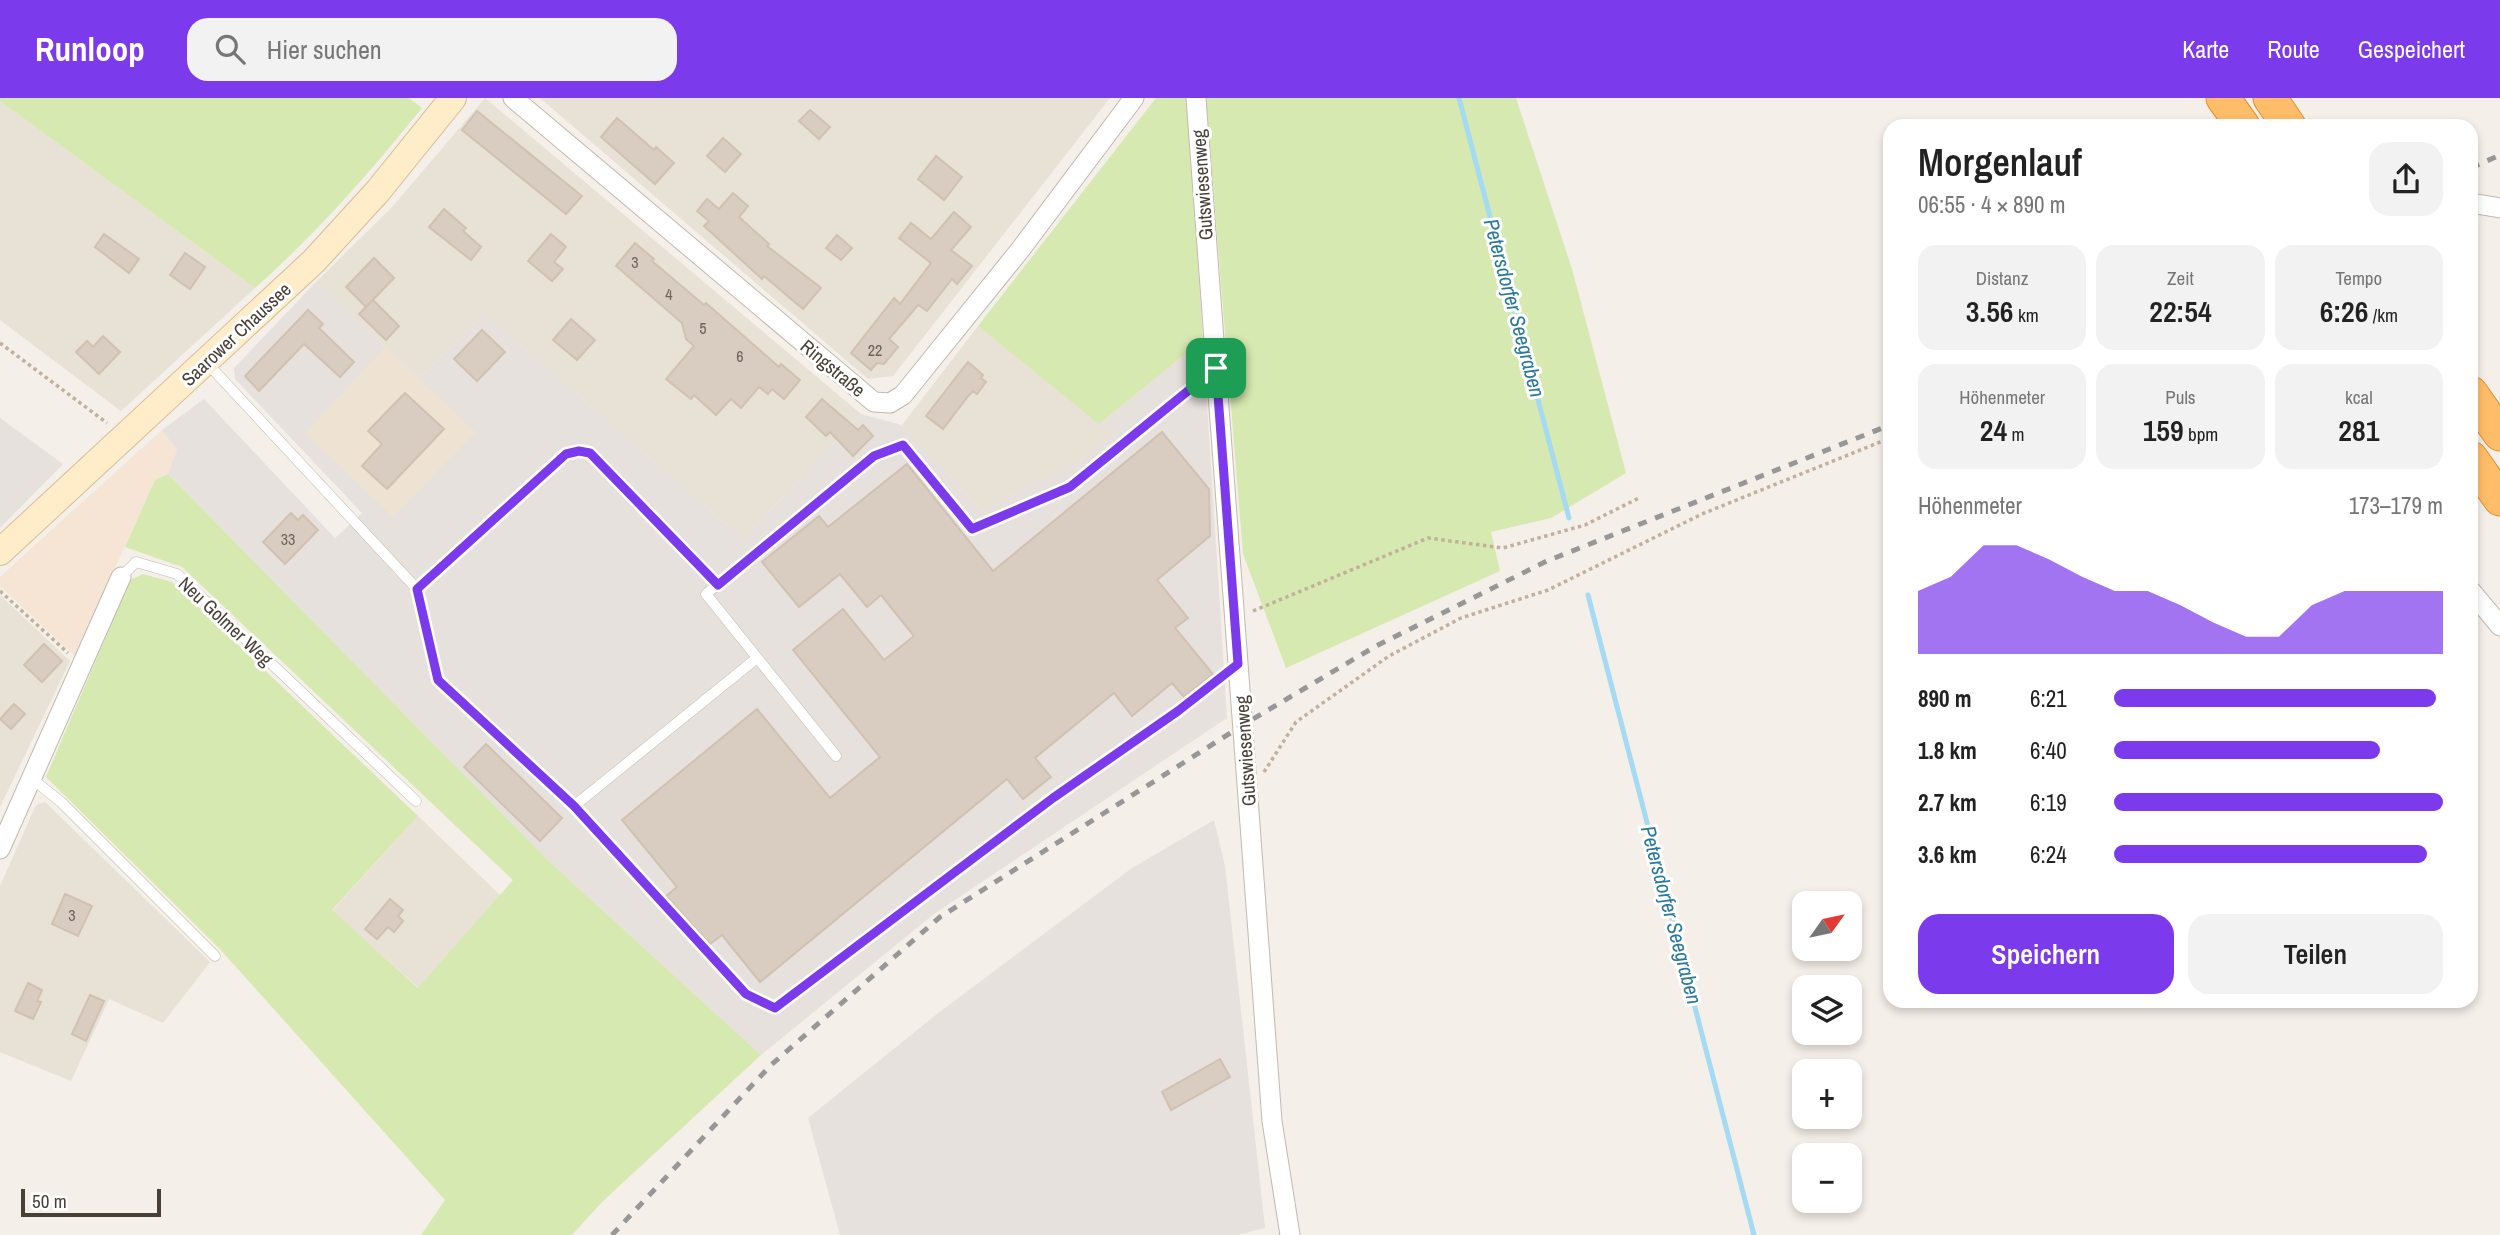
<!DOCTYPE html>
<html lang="de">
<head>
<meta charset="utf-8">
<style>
	body { margin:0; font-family:"Archivo Narrow",sans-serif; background:#f2f2f2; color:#222; height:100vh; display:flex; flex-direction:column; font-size:26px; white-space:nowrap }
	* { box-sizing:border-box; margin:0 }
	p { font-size:23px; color:#767676 }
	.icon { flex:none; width:38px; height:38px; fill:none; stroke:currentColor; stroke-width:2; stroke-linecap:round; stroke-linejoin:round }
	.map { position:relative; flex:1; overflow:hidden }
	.details { position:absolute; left:1883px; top:21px; width:595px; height:889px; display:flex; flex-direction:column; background:#fff; border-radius:21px; box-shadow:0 4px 10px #0003 }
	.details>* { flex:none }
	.needle { width:46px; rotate:57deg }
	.buttons { position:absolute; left:1792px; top:793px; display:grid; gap:14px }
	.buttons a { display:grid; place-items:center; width:70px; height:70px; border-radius:14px; background:#fff; box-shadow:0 4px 10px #0003; font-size:35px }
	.scale { position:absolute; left:21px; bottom:18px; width:140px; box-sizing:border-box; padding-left:7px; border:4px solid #483f37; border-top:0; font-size:19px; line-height:24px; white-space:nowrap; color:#483f37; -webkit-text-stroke:5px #fff; paint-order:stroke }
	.pin { position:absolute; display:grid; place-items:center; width:60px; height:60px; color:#fff; margin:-30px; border-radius:14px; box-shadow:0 4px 10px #0006 }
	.round { display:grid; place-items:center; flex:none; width:74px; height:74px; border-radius:21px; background:#f2f2f2 }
	.headline { display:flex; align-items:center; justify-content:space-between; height:119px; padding:0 35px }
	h1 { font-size:38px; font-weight:600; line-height:52px }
	.metrics { display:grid; grid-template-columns:repeat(3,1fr); gap:10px; height:119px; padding:7px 35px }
	.metrics div { display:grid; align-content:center; border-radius:18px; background:#f2f2f2; text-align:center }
	.metrics b { font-size:30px; font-weight:600 }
	.metrics small { font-size:19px; font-weight:400 }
	.metrics p { font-size:19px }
	.chart { height:196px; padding:14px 35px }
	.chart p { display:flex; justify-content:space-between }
	.chart svg { width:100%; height:126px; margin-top:7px; fill:#7c3aed; opacity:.7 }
	.button { display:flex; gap:14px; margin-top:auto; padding:14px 35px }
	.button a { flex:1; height:80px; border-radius:21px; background:#7c3aed; color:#fff; font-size:28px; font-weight:600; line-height:80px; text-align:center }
	.button a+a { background:#f2f2f2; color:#222 }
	ul { padding:0 35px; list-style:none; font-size:23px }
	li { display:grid; grid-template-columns:112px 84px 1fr; align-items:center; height:52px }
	li i { height:18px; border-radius:9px; background:#7c3aed }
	header { display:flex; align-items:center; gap:42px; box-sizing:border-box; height:98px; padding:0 35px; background:#7c3aed; color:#fff }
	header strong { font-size:33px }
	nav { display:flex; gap:38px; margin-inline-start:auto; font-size:24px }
	.search { width:490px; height:63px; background:#f2f2f2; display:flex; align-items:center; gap:18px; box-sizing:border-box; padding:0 24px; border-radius:21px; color:#767676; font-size:26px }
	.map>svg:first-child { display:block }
	.residential { fill:#e8e1d6 }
	.commercial { fill:#f6e4d4 }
	.industrial { fill:#e7e1dd }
	.education { fill:#eee3d2 }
	.green { fill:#d6e9b1 }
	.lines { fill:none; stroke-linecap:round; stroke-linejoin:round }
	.stream { stroke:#a4daf2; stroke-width:5 }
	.building { fill:#d9cdc1; stroke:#d1c1b1; stroke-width:2 }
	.lane-casing { stroke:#c3b9ae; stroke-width:11 }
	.street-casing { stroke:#c3b9ae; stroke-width:21 }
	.secondary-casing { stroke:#d5be98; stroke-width:28 }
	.highway-casing { stroke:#e08f37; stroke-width:35 }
	.path { stroke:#c2b09c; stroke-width:3.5; stroke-dasharray:3.5 3.5; stroke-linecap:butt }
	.lane { stroke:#fff; stroke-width:10 }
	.street { stroke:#fff; stroke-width:19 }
	.secondary { stroke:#ffecc8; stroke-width:26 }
	.highway { stroke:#ffbd69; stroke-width:33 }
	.rail { stroke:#979797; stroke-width:5; stroke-dasharray:9 9; stroke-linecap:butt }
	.route-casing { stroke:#fff; stroke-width:14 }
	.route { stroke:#7c3aed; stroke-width:9 }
	.labels { text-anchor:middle; stroke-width:6; stroke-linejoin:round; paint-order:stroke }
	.number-label { font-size:16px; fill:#6c625a }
	.street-label { font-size:19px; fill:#483f37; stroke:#fff }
	.water-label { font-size:21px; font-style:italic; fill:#2a799d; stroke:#fff }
</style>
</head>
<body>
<header>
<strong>Runloop</strong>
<div class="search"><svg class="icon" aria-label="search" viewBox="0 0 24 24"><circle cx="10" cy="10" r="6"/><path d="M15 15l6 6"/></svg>Hier suchen</div>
<nav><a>Karte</a><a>Route</a><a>Gespeichert</a></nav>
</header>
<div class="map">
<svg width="2500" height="1137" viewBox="0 0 2500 1137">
	<rect width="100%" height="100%" fill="#f4efe8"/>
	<g class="residential">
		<path d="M 485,0 L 861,316 L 743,441 L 484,215 L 419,280 L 316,184 L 393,108 Z"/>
		<path d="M 540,0 L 1110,0 L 893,278 L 868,281 Z"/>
		<path d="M 0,3 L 255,190 L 121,313 L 0,222 Z"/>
		<path d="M 978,228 L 1115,338 L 1057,376 L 982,412 L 902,327 Z"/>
		<path d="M 0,497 L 70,563 L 0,709 Z"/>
		<path d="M 45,704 L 210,864 L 163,925 L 109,901 L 71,983 L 0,954 L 0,788 L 36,707 Z"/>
		<path d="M 418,718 L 501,798 L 419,890 L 332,813 Z"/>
	</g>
	<path class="commercial" d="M 162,332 L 177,352 L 168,376 L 155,382 L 75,558 L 0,488 L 0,479 Z"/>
	<g class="industrial">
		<path d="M 316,184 L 419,280 L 484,215 L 743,441 L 861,316 L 902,327 L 982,412 L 1057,376 L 1114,338 L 1099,326 L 1203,242 L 1227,620 L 934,816 L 761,957 L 550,764 L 168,376 L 177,352 L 162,332 L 204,301 L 335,440 L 362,415 L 235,281 L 234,270 Z"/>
		<path d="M 0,320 L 63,366 L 0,430 Z"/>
		<path d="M 1214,722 L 1225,768 L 1265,1130 L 1237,1137 L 840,1137 L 808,1020 L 937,916 L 1132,770 Z"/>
	</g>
	<path class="education" d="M 385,249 L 476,334 L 393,419 L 305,335 Z"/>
	<g class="green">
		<path d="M 0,0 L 409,0 L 422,10 C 370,74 317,135 255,190 L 0,3 Z"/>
		<path d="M 1156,0 L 1187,0 L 1203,242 L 1099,326 L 978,228 Z"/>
		<path d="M 1206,0 L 1516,0 L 1572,171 L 1626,375 L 1551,420 L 1491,434 L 1500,473 L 1286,570 L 1243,456 Z"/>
		<path d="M 168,376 L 550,764 L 761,957 L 602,1104 L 572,1137 L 421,1137 L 445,1102 L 219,850 L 46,679 L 130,482 L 143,476 L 172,484 L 418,718 L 332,812 L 418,890 L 513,782 L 182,469 L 125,449 L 155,382 Z"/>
	</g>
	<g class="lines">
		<g class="stream">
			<path d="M 1459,0 L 1569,420"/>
			<path d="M 1588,497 L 1754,1137"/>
		</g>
	</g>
	<g class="building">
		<path d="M 810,12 L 830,29 L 819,41 L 799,23 Z"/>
		<path d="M 477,13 L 582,98 L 566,116 L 462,32 Z"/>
		<path d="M 617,20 L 654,52 L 656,49 L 674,65 L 655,86 L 601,39 Z"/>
		<path d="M 723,40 L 741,56 L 725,74 L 707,58 Z"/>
		<path d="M 936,58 L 962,79 L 944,102 L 918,81 Z"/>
		<path d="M 733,95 L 748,108 L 739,119 L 769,146 L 767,148 L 821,190 L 803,211 L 764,178 L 762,181 L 704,128 L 709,123 L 697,113 L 707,101 L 719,111 Z"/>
		<path d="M 444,111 L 466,130 L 463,133 L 481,149 L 471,162 L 429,129 Z"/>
		<path d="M 954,114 L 971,129 L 951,152 L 972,168 L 957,186 L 952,181 L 927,213 L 918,207 L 889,241 L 898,249 L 884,266 L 877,265 L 871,272 L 851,255 L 894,200 L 900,206 L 931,165 L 899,140 L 911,125 L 931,141 Z"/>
		<path d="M 104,136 L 139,161 L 129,175 L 95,149 Z"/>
		<path d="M 551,136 L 566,149 L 554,164 L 563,171 L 552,183 L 528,163 Z"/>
		<path d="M 837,137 L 852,150 L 841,162 L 826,150 Z"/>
		<path d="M 635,145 L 654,161 L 652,163 L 704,207 L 706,205 L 779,269 L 781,266 L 800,282 L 784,301 L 772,291 L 768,296 L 759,289 L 741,310 L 731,301 L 716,317 L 694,297 L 691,301 L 666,281 L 694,248 L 686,241 L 682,225 L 616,168 Z"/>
		<path d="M 185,155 L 205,169 L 190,191 L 170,177 Z"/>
		<path d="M 374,160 L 394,180 L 366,209 L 346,189 Z"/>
		<path d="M 373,202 L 399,228 L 386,242 L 359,216 Z"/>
		<path d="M 308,212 L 323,226 L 319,230 L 354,264 L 340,279 L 304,246 L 259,293 L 245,278 Z"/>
		<path d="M 571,221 L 595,242 L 577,262 L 553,242 Z"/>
		<path d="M 482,232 L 505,254 L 477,283 L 454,261 Z"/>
		<path d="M 103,238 L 120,254 L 99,276 L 76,254 L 87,243 L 93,249 Z"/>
		<path d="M 968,264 L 983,277 L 981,280 L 986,284 L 977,296 L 973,293 L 969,297 L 943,331 L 926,318 Z"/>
		<path d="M 405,295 L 444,331 L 387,391 L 362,368 L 382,346 L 368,333 Z"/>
		<path d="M 822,301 L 858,332 L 863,327 L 873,338 L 853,358 L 830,334 L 826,338 L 806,319 Z"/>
		<path d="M 1162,334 L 1209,391 L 1210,438 L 1157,482 L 1188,520 L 1175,530 L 1213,576 L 1184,599 L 1172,585 L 1132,618 L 1114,595 L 1035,660 L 1051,679 L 1023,701 L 1007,681 L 760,884 L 722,837 L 710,846 L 666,798 L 677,789 L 622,722 L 757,611 L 830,700 L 880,659 L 793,552 L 843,511 L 884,562 L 914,538 L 881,497 L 867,509 L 840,476 L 799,509 L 762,464 L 819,418 L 828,429 L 907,366 L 993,473 Z"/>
		<path d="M 291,415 L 298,422 L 303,417 L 318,432 L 285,466 L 263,444 Z"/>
		<path d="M 44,546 L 62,563 L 42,584 L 24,567 Z"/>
		<path d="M 14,606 L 25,616 L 11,631 L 0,621 Z"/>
		<path d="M 486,646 L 562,720 L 540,743 L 464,669 Z"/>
		<path d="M 65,796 L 92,808 L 78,838 L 52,826 Z"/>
		<path d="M 390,801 L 403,812 L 398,818 L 403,823 L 394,834 L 388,829 L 377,841 L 365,831 Z"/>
		<path d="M 28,885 L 42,892 L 37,903 L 41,904 L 33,921 L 15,913 Z"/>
		<path d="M 90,897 L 104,903 L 86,943 L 72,936 Z"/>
		<path d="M 1220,961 L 1230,979 L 1171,1012 L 1162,994 Z"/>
	</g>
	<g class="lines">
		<g class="lane-casing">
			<g id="lane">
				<path d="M 207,265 L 417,491 L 438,582 L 574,708 L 757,560"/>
				<path d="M 121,479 L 136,464 L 177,476 L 416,703"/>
				<path d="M 417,491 L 567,356 C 582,352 589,354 602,365 L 718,487"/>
				<path d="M 836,658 L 706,496 L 874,358 L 903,347 L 972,431 L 1070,389 L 1216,271"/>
				<path d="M 31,680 L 61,704 L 215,858"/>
				<path d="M 574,708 L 746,896 L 775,910 L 1053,700 L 1178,613 L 1238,566"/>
			</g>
		</g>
		<g class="street-casing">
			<g id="street">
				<path d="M 513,0 L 874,304 L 890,305 L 903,297 L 1020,152 L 1134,0"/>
				<path d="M 1196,0 L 1272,1023 L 1290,1137"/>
				<path d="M 2471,105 L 2500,110"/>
				<path d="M 2471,493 L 2500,528"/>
				<path d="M 0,751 L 121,479"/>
			</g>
		</g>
		<g class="secondary-casing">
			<path id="secondary" d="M 0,454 L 314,163 L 378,93 L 453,0"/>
		</g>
		<g class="highway-casing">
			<g id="highway">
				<path d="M 2223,0 L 2243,28"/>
				<path d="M 2270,0 L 2289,28"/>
				<path d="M 2471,295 L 2500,336"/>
				<path d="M 2471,360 L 2500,401"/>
			</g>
		</g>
		<g class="path">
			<path d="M 0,245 L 107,325"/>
			<path d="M 0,493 L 68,555"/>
			<path d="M 1253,513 L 1428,440 L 1503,450 L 1585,427 L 1641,399"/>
			<path d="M 1264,674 L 1296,624 L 1389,558 L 1461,520 L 1548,492 L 1702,416 L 1890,340"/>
		</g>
		<use href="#lane" class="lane"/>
		<use href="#street" class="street"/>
		<use href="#secondary" class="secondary"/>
		<use href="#highway" class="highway"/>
		<g class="rail">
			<path d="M 2471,70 L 2500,57"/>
			<path d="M 612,1137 L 771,967 L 940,819 L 1243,627 L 1376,548 L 1547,463 L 1890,327"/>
		</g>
	</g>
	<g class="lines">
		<g class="route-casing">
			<path id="route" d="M 1216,270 L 1238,566 L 1178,613 L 1053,700 L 775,910 L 746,896 L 574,708 L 438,582 L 417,491 L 566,356 L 579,353 L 590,355 L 718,487 L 874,358 L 903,347 L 972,431 L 1070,389 Z"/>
		</g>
		<use href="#route" class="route"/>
	</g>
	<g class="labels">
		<g class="number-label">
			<text x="635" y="170">3</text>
			<text x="669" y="202">4</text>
			<text x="703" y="236">5</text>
			<text x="875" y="258">22</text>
			<text x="740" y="264">6</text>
			<text x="288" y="447">33</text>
			<text x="72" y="823">3</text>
		</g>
		<g class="street-label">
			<text transform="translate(1202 87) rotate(-94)" y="7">Gutswiesenweg</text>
			<text transform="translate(236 236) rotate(-43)" y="7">Saarower Chaussee</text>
			<text transform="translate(833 270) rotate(40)" y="7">Ringstraße</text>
			<text transform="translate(226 523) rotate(43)" y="7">Neu Golmer Weg</text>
			<text transform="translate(1245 653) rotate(-94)" y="7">Gutswiesenweg</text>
		</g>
		<g class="water-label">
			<text transform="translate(1514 210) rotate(75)" y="7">Petersdorfer Seegraben</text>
			<text transform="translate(1671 817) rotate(75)" y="7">Petersdorfer Seegraben</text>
		</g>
	</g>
</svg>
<div class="buttons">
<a><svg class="needle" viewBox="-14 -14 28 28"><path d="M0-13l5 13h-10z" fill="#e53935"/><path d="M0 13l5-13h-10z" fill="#767676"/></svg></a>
<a><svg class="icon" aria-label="layers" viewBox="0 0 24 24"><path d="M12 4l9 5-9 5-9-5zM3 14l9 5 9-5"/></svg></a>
<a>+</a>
<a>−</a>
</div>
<div class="scale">50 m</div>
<div class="pin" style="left:1216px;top:270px;background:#1e9e55"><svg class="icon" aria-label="arrive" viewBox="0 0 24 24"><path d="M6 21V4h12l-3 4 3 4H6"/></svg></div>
<section class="details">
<div class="headline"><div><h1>Morgenlauf</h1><p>06:55 · 4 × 890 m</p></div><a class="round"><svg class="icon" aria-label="share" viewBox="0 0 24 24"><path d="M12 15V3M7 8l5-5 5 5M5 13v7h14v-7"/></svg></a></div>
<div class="metrics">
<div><p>Distanz</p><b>3.56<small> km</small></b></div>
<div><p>Zeit</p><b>22:54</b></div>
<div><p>Tempo</p><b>6:26<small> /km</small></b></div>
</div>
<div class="metrics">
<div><p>Höhenmeter</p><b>24<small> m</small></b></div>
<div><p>Puls</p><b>159<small> bpm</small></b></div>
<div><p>kcal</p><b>281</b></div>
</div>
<div class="chart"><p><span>Höhenmeter</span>173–179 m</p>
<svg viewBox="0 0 160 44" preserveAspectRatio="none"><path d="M0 44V22L10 17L20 6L30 6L40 11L50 17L60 22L70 22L80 27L90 33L100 38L110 38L120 27L130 22L140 22L150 22L160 22V44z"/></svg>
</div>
<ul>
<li><b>890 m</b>6:21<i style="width:98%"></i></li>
<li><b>1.8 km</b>6:40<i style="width:81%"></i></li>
<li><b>2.7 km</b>6:19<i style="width:100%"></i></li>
<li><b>3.6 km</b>6:24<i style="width:95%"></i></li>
</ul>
<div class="button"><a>Speichern</a><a>Teilen</a></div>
</section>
</div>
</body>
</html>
